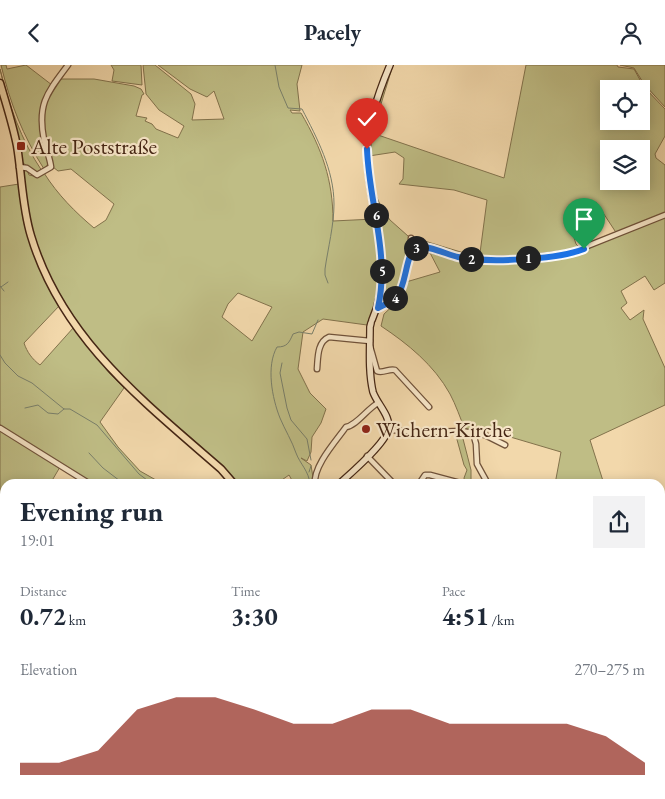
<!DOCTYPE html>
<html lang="en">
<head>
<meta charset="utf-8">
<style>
	body { margin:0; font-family:"EB Garamond",serif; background:#f2f2f3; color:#1f2937; height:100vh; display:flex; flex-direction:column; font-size:19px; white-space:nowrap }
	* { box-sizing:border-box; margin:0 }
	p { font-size:16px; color:#747a83 }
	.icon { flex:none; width:28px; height:28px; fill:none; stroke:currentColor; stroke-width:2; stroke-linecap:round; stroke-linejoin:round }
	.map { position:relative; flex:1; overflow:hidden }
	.panel { position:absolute; left:0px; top:414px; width:665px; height:321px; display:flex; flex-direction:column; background:#fff; border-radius:15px 15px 0 0; box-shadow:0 2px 12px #0003 }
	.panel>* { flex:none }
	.fabs { position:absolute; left:600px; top:15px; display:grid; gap:10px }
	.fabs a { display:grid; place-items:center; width:50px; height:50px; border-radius:0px; background:#fff; box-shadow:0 2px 12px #0003; font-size:25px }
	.pin { position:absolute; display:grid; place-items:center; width:42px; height:42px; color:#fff; margin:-51px -21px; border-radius:50% 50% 50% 0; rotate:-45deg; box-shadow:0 0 5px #0007 }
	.pin .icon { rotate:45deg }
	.km { position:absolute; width:25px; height:25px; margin:-12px; border-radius:50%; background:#222; color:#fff; font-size:14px; line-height:25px; text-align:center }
	.round { display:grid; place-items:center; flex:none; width:52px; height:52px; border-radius:0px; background:#f2f2f3 }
	.head { display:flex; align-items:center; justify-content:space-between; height:85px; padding:0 20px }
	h1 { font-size:28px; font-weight:700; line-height:38px }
	.metrics { display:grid; grid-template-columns:repeat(3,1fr); gap:8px; height:85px; padding:5px 20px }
	.metrics div { display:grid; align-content:center }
	.metrics b { font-size:25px; font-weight:700 }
	.metrics small { font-size:14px; font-weight:400 }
	.metrics p { font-size:14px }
	.chart { height:140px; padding:10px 20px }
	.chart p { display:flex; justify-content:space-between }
	.chart svg { width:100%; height:90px; margin-top:5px; fill:#8f2418; opacity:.7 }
	header { display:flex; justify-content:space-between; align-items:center; height:65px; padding:0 20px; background:#fff; font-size:22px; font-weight:700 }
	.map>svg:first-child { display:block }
	.green { fill:#bfbd85; stroke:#82724c; fill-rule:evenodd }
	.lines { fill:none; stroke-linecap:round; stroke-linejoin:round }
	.stream { stroke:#797f6a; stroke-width:1 }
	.street-casing { stroke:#70523a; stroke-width:7 }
	.secondary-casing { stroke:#452614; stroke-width:8 }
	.primary-casing { stroke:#452614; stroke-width:9 }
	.street { stroke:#f7e6c8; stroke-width:4.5 }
	.secondary { stroke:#f7e6c8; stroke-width:5.5 }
	.primary { stroke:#f2d8ab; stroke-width:6 }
	.route-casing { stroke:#fff; stroke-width:10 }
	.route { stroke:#1a73e8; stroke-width:6 }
	.poi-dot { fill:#8f2418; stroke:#f7e6c8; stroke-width:2 }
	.labels { text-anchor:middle; stroke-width:4.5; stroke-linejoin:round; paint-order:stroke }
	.poi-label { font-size:22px; fill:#452614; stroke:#f7e6c8; text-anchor:start }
</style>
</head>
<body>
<header><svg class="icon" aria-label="back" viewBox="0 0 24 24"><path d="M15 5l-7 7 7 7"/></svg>Pacely<svg class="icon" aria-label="person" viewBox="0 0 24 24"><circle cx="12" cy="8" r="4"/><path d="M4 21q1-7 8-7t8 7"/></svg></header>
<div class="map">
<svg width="665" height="734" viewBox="0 0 665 734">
	<rect width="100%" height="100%" fill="#f2d8ab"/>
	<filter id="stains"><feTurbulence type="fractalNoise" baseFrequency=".004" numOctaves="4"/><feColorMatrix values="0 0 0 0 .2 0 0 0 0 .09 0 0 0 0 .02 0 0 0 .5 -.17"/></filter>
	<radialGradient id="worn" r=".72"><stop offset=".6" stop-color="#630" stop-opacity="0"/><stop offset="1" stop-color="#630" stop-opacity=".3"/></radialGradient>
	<g class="green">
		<path d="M 1,0 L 6,0 L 7,4 L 26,0 L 52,20 L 40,46 L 42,71 L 48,98 L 46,103 L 44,104 C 23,71 10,38 1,0 Z"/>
		<path d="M 111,0 L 141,0 L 142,20 L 112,16 L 114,5 Z"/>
		<path d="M 143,0 L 155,0 L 191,29 L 195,39 L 192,55 L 224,54 L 214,26 L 207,32 L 190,24 L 158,0 L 302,0 L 297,19 L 300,46 L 290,45 L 292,48 L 301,48 C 322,84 333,115 333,156 L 374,154 C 380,192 385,224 367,260 L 323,254 L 303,267 L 298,304 L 310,328 L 326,344 L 321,358 L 312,372 L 311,387 L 307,396 L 301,393 L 311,400 L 314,419 L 294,419 L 289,410 L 276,419 L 238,419 C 206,381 165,353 129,319 C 94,285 64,242 44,198 C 41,190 36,182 34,173 C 28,151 26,128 23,106 L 27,105 L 29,110 L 38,112 L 44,108 C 58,130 75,147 94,163 L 106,155 L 114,139 L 71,104 L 58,106 L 53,102 C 47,80 38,56 47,34 C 50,27 55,21 60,14 L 94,14 L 134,21 L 141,24 L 144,29 L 142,30 L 136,51 L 147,53 L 145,56 L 152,59 L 156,64 L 178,73 L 184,61 L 159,45 L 146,29 ZM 238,228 L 272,242 L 252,276 L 222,252 L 228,239 Z"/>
		<path d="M 393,0 L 381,39 L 375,69 L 504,113 L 526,0 L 617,0 L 618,2 L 634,4 L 644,22 L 665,44 L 665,71 L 655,89 L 656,93 L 665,100 L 665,148 L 617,169 L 596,137 L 570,160 L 576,179 L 581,184 L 573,186 L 523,192 L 466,192 L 423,179 L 416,180 L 409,186 L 400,220 L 395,231 L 384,238 C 381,232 385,223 384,215 C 384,185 380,156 374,126 L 382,144 L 390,155 L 408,171 L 464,188 L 480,188 L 487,135 L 454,125 L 399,119 L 403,114 L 404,93 L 395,87 L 369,91 L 371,60 L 387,14 ZM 609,24 L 641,24 L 641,56 L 609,56 ZM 609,84 L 641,84 L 641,116 L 609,116 Z"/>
		<path d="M 620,0 L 665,0 L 665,42 L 644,19 L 634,3 Z"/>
		<path d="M 0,4 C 9,40 21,75 42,106 L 36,108 L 22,97 Z"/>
		<path d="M 19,119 C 21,133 21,148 25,162 C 32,190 46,215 60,240 L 24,278 C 27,287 32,294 40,300 L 74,262 L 109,308 L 124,323 L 100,357 L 118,382 L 140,406 L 163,419 L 93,419 L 0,361 L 0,122 Z"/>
		<path d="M 665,151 L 665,218 L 654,225 L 645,211 L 621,226 L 627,238 L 621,243 L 630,255 L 644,245 L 643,254 L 665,303 L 665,340 L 590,375 L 604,419 L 555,419 L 561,387 L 490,366 L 465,364 C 460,353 456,340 450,329 C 434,300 408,279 381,261 L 384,249 L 398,236 L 406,217 L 440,207 L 428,184 L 466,195 L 516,195 L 567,191 L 577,188 Z"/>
		<path d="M 0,365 L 60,402 L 50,419 L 5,419 L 5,561 L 0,573 Z"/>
		<path d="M 461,366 L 471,405 L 471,419 L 465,419 L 464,413 L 467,405 L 464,400 L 456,371 L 457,367 Z"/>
		<path d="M 660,497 L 665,502 L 665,589 L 660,593 Z"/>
		<path d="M 0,578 L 5,582 L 5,730 L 160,730 L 163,734 L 0,734 Z"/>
		<path d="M 660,714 L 665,719 L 665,734 L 599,734 L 595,730 L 660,730 Z"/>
	</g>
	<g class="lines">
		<g class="stream">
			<path d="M 275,0 L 279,22 L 288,43 L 302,44 C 317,73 334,105 334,139 C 334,160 328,183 325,204 L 325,210 L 328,218"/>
			<path d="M 0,221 L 4,226"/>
			<path d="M 1,222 L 8,217"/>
			<path d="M 0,290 L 5,298 L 18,311 L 32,318 L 64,344 L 70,344 L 97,360 L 139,409 L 151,418 L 157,419"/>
			<path d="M 282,298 L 280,308 L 287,343 L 291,355 L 307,374 L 311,395"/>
			<path d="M 25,343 L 38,340 L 48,348 L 58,349 L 64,344"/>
			<path d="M 89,388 L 103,403 L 124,419"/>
			<path d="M 309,407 L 311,401"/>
			<path d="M 310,419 C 309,406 300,399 296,388 C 292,376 285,365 280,353 C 272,333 266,301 277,282 C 287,282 289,278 293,269 L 299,267 L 312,269 L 318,255"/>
			<path d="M 0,549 L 5,552"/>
			<path d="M 200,730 L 200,734"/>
		</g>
		<g class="street-casing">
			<g id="street">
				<path d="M 19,102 L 27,103 L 37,110 L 51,102 C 50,93 46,84 44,75 C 37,39 47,28 68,0"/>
				<path d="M 411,187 L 411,173"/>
				<path d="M 378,243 C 385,239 393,236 398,229 C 408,216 403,190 418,182 L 473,195 L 527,193 L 570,188 L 665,150"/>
				<path d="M 370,281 L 377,306 C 383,309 389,303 395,305 L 429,342"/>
				<path d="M 317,304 C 318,293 317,277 329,272 L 370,276"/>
				<path d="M 0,363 L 90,419"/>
				<path d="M 389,365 L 432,367 L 461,366 L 473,368 L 476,379 L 477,399 L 488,419"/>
				<path d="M 473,368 L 485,370 L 505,380"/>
				<path d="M 367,391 L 394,419"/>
				<path d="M 315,419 C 313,401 336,376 346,362 C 357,360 367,344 378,338"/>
				<path d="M 419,419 L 425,410 L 430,410 L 460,418"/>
				<path d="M 660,631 L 665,639"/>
				<path d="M 433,730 L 436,734"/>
				<path d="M 482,730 L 487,734"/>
				<path d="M 495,734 L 499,730"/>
				<path d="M 527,734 L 531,730"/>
			</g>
		</g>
		<g class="secondary-casing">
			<g id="secondary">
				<path d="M 372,255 C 397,199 367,143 367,85 C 368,56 379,26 390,0"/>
				<path d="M 339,419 C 351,408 385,379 388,365 C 392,352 377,339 373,327 C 368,306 370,283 370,262 L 371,258"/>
				<path d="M 660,675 L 665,674"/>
				<path d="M 316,730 L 320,734"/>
				<path d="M 388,734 L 394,730"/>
			</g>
		</g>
		<g class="primary-casing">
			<g id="primary">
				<path d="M 0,18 C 6,39 13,60 17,81 C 22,111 22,142 31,171 C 62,274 143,336 221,404 L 234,419"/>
				<path d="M 244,730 L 244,734"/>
			</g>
		</g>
		<use href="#street" class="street"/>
		<use href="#secondary" class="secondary"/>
		<use href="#primary" class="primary"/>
	</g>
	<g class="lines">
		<g class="route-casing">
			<path id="route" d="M 367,84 C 369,139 390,188 378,243 C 384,240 392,237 397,231 C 407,220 405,188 417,182 C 424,179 449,190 458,192 C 487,198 556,195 584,184"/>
		</g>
		<use href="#route" class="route"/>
	</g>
	<g class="poi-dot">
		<rect x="16" y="76" width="10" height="10" rx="2.5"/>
		<circle cx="366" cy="364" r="5"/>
	</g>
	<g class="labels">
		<g class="poi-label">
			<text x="31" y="89">Alte Poststraße</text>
			<text x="376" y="372">Wichern-Kirche</text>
		</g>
	</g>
	<rect width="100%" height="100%" filter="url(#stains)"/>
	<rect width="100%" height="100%" fill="url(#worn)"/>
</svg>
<div class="fabs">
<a><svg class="icon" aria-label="locate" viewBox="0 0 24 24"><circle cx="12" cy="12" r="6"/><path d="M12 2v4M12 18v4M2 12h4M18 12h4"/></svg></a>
<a><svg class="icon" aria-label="layers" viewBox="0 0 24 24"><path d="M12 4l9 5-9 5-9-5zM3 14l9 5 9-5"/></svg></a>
</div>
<div class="pin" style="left:584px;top:184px;background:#1e9e55"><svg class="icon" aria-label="arrive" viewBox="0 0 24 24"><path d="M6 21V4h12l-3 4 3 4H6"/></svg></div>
<div class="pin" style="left:367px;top:84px;background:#d93025"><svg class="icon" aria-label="check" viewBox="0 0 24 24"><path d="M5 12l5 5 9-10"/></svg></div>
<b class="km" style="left:528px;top:193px">1</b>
<b class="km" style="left:471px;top:194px">2</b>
<b class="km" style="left:416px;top:183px">3</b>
<b class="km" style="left:395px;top:233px">4</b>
<b class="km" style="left:382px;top:206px">5</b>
<b class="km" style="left:376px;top:150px">6</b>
<section class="panel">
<div class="head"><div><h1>Evening run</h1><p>19:01</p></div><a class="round"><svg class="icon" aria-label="share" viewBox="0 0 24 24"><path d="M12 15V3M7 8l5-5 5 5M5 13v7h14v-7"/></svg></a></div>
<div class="metrics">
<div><p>Distance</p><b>0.72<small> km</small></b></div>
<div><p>Time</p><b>3:30</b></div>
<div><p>Pace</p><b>4:51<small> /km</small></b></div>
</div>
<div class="chart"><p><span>Elevation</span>270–275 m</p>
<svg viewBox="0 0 160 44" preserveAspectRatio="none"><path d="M0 44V38L10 38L20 32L30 12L40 6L50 6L60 12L70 19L80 19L90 12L100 12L110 19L120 19L130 19L140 19L150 25L160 38V44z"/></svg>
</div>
</section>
</div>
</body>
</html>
